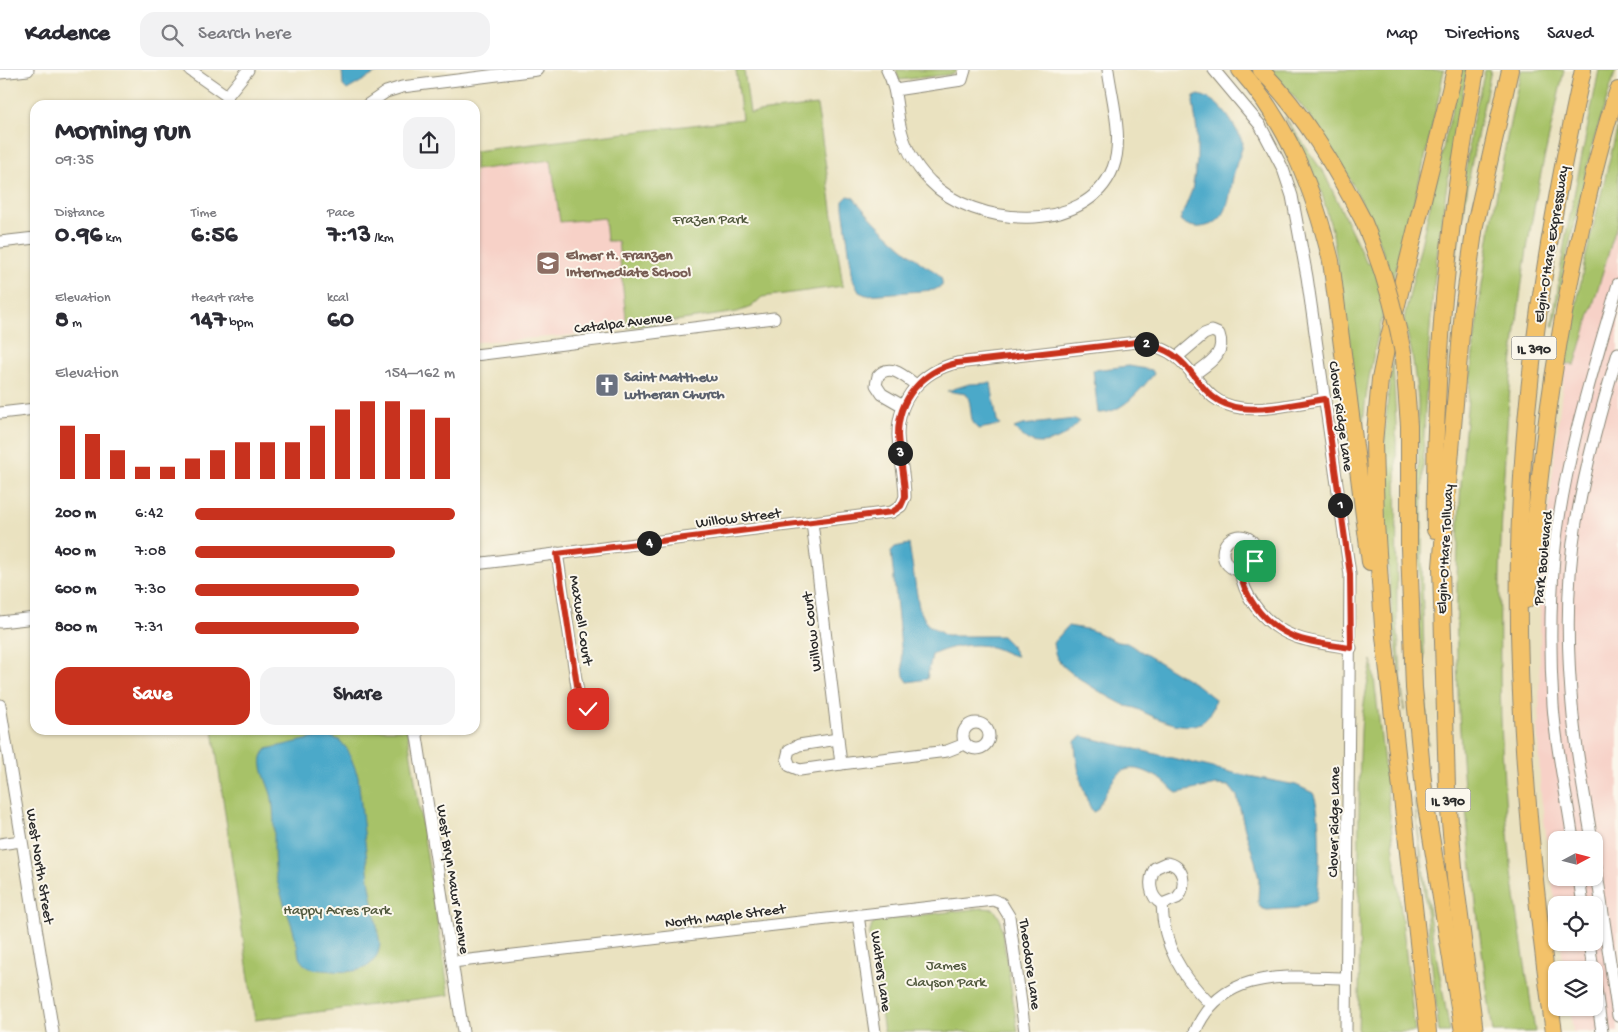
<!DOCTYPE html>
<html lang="en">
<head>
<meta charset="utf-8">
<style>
	body { margin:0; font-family:"Gochi Hand",sans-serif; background:#f2f2f3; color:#2b2b33; height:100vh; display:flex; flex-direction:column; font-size:19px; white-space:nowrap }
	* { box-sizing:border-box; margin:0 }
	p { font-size:16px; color:#7c7c81 }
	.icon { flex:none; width:28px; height:28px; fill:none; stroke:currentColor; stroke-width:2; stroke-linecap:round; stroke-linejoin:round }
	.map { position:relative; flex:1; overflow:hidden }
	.panel { position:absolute; left:30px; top:30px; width:450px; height:635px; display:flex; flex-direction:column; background:#fff; border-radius:15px; box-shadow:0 1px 4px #0004 }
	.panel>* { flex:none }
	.needle { width:32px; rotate:83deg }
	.controls { position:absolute; left:1548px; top:761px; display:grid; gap:10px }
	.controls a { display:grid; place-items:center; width:55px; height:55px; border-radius:10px; background:#fff; box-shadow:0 1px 4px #0004; font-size:25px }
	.pin { position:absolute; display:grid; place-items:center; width:42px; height:42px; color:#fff; margin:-21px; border-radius:10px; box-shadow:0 2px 8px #0006 }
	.km { position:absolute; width:25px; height:25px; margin:-12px; border-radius:50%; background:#222; color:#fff; font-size:14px; line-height:25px; text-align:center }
	.round { display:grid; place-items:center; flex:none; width:52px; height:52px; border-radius:15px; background:#f2f2f3 }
	.overview { display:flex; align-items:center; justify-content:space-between; height:85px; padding:0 25px }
	h1 { font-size:28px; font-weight:700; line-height:38px }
	.figures { display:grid; grid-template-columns:repeat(3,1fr); gap:8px; height:85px; padding:5px 25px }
	.figures div { display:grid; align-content:center }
	.figures b { font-size:25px; font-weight:700 }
	.figures small { font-size:14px; font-weight:400 }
	.figures p { font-size:14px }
	.chart { height:140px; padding:10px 25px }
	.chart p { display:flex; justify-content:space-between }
	.chart svg { width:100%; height:90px; margin-top:5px; stroke:#c8321e; stroke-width:6 }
	.primary-button { display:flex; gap:10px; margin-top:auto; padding:10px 25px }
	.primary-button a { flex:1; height:58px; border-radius:15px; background:#c8321e; color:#fff; font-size:20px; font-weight:700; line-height:58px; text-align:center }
	.primary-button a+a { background:#f2f2f3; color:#2b2b33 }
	ul { padding:0 25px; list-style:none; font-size:16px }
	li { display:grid; grid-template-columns:80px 60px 1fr; align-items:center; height:38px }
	li i { height:12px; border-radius:6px; background:#c8321e }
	header { display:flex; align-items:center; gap:30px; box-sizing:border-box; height:70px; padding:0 25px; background:#fff; border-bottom:1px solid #e1e1e2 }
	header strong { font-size:24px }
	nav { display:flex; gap:28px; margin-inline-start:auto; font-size:18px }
	.search { width:350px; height:45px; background:#f2f2f3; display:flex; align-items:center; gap:12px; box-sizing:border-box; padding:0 18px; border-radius:15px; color:#7c7c81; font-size:19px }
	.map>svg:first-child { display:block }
	.built { fill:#f7d1c7; fill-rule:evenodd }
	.green { fill:#a7c268; stroke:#69764a }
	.water { fill:#4ba9c9; stroke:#3b6a7a }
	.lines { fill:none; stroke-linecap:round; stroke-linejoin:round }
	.minor-casing { stroke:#8a8676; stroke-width:13 }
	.highway-casing { stroke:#8a8676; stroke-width:18 }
	.minor { stroke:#fff; stroke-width:11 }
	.highway { stroke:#f3c26a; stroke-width:16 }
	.highway-bridge-casing { stroke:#8a8676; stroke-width:18; stroke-linecap:butt }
	.highway-bridge { stroke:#f3c26a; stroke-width:16 }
	.route-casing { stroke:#fff; stroke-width:10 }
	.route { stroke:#c8321e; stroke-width:6 }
	.labels { text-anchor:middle; stroke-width:4; stroke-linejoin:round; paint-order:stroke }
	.shield { fill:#fbf7ec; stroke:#696865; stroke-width:1 }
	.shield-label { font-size:14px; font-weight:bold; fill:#2b2b2b }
	.park-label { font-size:15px; fill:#50583d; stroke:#fbf7ec }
	.street-label { font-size:15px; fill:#2b2b2b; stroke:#fbf7ec }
	.education-label { font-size:15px; font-weight:bold; fill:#785e54; stroke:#fbf7ec; text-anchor:start }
	.worship-label { font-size:15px; font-weight:bold; fill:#5b616d; stroke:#fbf7ec; text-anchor:start }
</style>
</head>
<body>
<header>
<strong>Kadence</strong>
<div class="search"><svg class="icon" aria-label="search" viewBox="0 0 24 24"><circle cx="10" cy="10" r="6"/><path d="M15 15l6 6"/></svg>Search here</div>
<nav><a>Map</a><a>Directions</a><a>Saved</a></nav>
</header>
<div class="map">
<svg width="1618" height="962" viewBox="0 0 1618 962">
	<rect width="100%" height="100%" fill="#fbf7ec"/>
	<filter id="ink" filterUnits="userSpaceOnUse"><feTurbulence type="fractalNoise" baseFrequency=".02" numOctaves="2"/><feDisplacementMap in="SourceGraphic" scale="10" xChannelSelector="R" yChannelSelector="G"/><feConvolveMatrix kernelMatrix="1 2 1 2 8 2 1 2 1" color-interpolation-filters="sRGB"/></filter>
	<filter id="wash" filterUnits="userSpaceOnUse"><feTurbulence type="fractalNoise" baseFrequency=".0096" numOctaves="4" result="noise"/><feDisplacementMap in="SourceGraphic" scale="20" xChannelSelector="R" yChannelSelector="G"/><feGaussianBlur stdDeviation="1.12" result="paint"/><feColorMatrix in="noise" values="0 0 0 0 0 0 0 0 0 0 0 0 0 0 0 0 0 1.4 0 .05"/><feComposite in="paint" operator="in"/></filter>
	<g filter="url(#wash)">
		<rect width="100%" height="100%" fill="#eae2c0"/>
		<g class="built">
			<path d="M 551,90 L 561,151 L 605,148 L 618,171 L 627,258 L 563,266 L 475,272 L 475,100 Z"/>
			<path d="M 1618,151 L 1618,962 L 1573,962 L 1570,938 L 1594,938 L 1594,900 L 1564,900 L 1561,873 L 1594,872 L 1594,835 L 1556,835 L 1556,842 L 1541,725 L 1537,654 L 1539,653 L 1541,505 L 1565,294 L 1575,294 ZM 1556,770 L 1594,770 L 1594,808 L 1556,808 Z"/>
		</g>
		<g class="green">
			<path d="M 736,0 L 744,0 L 750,43 L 817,35 L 843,216 L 762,227 L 751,237 L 737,242 L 627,258 L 618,171 L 607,171 L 605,148 L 560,152 L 551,90 L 475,100 L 475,81 L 742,49 Z"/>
			<path d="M 896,0 L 957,0 L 954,4 L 899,10 Z"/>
			<path d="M 1270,0 L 1444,0 C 1433,57 1419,114 1404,170 C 1385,237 1365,301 1362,371 L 1333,164 L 1322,124 L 1310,95 L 1285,47 L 1325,105 L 1367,194 L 1384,185 C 1357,114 1323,55 1270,0 Z"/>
			<path d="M 1461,0 L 1467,0 C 1453,75 1440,149 1433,224 C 1419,372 1420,526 1428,675 L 1420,624 L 1418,328 L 1412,284 L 1404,249 Z"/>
			<path d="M 1485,0 L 1491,0 L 1472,91 L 1453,205 L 1471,59 Z"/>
			<path d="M 1521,0 L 1564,0 C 1555,43 1544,85 1536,128 C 1512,253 1503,380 1500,506 C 1499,598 1500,692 1510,784 C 1516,843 1527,903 1535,962 L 1493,962 C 1477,849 1463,737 1458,623 C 1450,414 1477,204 1521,0 Z"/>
			<path d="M 1599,0 L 1616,0 L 1592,76 L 1567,185 L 1554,256 L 1552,256 L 1565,170 Z"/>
			<path d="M 1618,55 L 1618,151 L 1575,295 L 1565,294 L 1585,190 Z"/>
			<path d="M 1393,291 L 1396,353 L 1397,550 L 1404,641 C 1390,525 1373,407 1393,291 Z"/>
			<path d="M 1372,590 L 1415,962 L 1358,962 C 1362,862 1356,762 1361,661 C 1362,638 1368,613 1372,590 Z"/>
			<path d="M 213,660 L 407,660 L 449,925 L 255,950 Z"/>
			<path d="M 1414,727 L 1430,850 L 1450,962 L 1439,962 Z"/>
			<path d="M 983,838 L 994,839 L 1000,849 L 1018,962 L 884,962 L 869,865 L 872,855 L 879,850 Z"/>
		</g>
		<g class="water">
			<path d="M 342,0 L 381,0 L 347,20 L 343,16 Z"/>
			<path d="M 1199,25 C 1221,30 1234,54 1243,73 C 1242,82 1237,90 1235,99 C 1228,122 1233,153 1201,157 C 1194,158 1185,155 1180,150 L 1192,120 L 1197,91 L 1197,61 L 1193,32 L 1194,27 Z"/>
			<path d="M 848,126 L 853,127 C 873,152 895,172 920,192 C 929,200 944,202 942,216 L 934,220 L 866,225 L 859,222 L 853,210 L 843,137 L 843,131 Z"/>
			<path d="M 1129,296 L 1152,300 L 1154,304 C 1140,320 1122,344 1098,343 L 1093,300 Z"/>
			<path d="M 991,313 L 997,351 L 1000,355 L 978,359 C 967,350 974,335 966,324 L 947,321 L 969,314 Z"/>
			<path d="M 1075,349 L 1079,351 C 1071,364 1049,377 1033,372 C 1025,370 1020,363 1014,358 L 1022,355 Z"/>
			<path d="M 909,474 L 919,538 L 927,554 L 946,566 L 1002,566 L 1010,574 L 1017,586 C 1008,585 1000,579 991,577 C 974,572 947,577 932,585 L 927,609 L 908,612 L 904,606 L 891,481 L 895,477 Z"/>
			<path d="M 1068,556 L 1091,560 L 1117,572 L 1127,573 L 1197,615 L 1215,629 C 1208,674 1162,651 1137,639 C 1134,637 1130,637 1126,636 C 1110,628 1069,605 1059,591 C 1055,586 1054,579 1053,573 Z"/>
			<path d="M 327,665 L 339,670 L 348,680 L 358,706 L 369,809 L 380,874 C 377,901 354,903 333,901 C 319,899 306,902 299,887 C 296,859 282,833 276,806 C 272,780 276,755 272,729 C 270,714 253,692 267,679 Z"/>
			<path d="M 1082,666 L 1238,704 L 1296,715 L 1313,723 C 1322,738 1320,812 1316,831 L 1297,838 L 1267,840 L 1261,838 L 1258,832 L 1259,809 L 1255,791 L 1245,760 L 1237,726 L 1229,716 L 1216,715 L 1177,723 C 1171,720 1168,714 1162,710 C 1120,684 1114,707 1097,740 L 1093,742 C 1083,727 1075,689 1075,671 Z"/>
		</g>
	</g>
	<g filter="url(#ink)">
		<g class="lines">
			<g class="minor-casing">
				<g id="minor">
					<path d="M 190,0 L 227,26 L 228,35"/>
					<path d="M 887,0 C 896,17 896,33 899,51 C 903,73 914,95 930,111 C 973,157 1086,166 1113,98 C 1124,69 1112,30 1108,0"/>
					<path d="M 1214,0 L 1260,55 L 1283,99 L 1292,126 L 1307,207 L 1350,504 L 1346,962"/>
					<path d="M 0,3 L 28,0"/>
					<path d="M 895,20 L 962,10 L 965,0"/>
					<path d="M 227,26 L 248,0"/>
					<path d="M 367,35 L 386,22 L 402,17 L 537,0"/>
					<path d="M 0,172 L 35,168"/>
					<path d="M 475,285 L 774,248"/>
					<path d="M 1177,287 L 1204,264 L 1212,261 L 1219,264 C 1227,285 1207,294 1192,306"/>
					<path d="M 903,336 L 882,324 L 876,315 L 878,306 C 890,292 905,307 916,315"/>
					<path d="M 0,343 L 35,339"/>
					<path d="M 812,452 L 841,694 L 947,681 L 965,674"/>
					<circle cx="1240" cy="483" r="17"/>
					<path d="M 557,483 L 578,623 L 583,633 L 594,646"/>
					<path d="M 475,494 L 892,442 L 901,436 L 905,427 C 905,406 899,386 898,365 C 898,328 922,301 957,293 L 1137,272 C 1150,274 1165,278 1176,287 C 1200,305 1203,333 1241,338 C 1267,341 1299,333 1325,329"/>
					<path d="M 1240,500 C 1242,514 1246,524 1255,536 C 1280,570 1311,572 1351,578"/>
					<path d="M 0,552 L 35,548"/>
					<path d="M 0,635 L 53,962"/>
					<circle cx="976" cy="666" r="13"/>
					<path d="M 416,660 L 463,962"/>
					<path d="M 838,669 L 799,675 L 789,680 L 787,688 L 790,696 L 800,700 L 841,694"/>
					<path d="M 1573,770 C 1567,726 1556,680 1553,635 C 1550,586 1550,536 1554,487 C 1563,394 1592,303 1618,214"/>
					<path d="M 1592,770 C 1585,729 1577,687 1573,646 C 1567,585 1566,513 1576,452 C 1586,395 1601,338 1618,283"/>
					<path d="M 0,774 L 21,771"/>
					<path d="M 1594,783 L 1618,946"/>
					<path d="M 1166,793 C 1184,794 1188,816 1177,828 L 1162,834 C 1149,827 1148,810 1155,798 Z"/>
					<path d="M 1579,808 L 1583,835"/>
					<path d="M 1162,834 C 1163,876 1181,905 1210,934"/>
					<path d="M 858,845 L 875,962"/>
					<path d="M 1589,872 L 1593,900"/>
					<path d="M 452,892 L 993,830 L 1001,833 L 1009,846 L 1025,962"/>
					<path d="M 1594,906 L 1602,962"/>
					<path d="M 1195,962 C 1222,897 1288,907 1346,908"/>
				</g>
			</g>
			<g class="highway-casing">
				<g id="highway">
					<path d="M 1240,0 C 1289,55 1314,121 1331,191 L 1370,492"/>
					<path d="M 1261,0 C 1304,44 1334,95 1363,150"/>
					<path d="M 1404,288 L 1409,356 L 1409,478 L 1414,618 L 1425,730 L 1463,962"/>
					<path d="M 1435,460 C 1433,306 1447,152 1476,0"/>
					<path d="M 1526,530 L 1530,512 C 1539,393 1555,275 1581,159 C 1591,112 1602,65 1618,20"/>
					<path d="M 1428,962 L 1383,557 L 1376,453 L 1374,373 L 1380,309 L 1387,275 L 1455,0"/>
					<path d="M 1475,962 L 1455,808 L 1447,718 L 1441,497 L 1463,240 L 1475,155 L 1510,0"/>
					<path d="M 1554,962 C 1531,802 1516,643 1519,482 C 1522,319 1548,158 1583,0"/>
				</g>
			</g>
			<use href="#minor" class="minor"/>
			<use href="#highway" class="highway"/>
			<g class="highway-bridge-casing">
				<path id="highway-bridge" d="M 1363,150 C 1382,195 1395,239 1404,288"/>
			</g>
			<use href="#highway-bridge" class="highway-bridge"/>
		</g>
	</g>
	<g class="lines" filter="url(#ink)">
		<g class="route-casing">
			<path id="route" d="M 588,639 L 580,627 L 577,615 L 557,484 L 892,442 L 901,436 L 905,427 C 905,406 899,385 898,365 C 898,328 923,301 957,293 L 1137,272 C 1150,275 1165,278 1176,287 C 1200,305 1203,333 1241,338 C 1267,341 1299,333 1325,329 L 1350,504 L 1351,578 C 1311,572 1280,571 1255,536 C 1246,524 1242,514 1240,500 L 1246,499 L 1255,491"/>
		</g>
		<use href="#route" class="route"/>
	</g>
	<defs>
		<g id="school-square" transform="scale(1.25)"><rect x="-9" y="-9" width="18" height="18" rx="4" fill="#8d6e63" stroke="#fbf7ec"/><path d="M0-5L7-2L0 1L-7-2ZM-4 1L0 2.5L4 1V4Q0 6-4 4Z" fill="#fff"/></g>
		<g id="church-square" transform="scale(1.25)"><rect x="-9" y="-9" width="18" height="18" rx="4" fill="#6b7280" stroke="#fbf7ec"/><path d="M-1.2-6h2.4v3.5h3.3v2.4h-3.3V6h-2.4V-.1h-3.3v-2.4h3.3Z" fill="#fff"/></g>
	</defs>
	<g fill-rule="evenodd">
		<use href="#school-square" x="548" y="193"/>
		<use href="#church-square" x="607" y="315"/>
	</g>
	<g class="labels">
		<g class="shield">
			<rect x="1511.5" y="266.5" width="45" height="23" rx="4"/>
			<rect x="1425.5" y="718.5" width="45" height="23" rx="4"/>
		</g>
		<g class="shield-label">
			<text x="1534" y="283">IL 390</text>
			<text x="1448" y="735">IL 390</text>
		</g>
		<g class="park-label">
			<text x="710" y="153">Frazen Park</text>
			<text x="337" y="844">Happy Acres Park</text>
			<text x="946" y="899">James<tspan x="946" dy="17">Clayson Park</tspan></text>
		</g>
		<g class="street-label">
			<text transform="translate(1550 174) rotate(-81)" y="5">Elgin-O'Hare Expressway</text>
			<text transform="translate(623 252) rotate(-7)" y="5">Catalpa Avenue</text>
			<text transform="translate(1342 346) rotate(82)" y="5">Clover Ridge Lane</text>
			<text transform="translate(738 447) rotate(-7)" y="5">Willow Street</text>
			<text transform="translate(1444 479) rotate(-87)" y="5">Elgin-O'Hare Tollway</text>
			<text transform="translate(1542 488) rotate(-84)" y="5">Park Boulevard</text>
			<text transform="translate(582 550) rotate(81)" y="5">Maxwell Court</text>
			<text transform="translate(811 562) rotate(-97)" y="5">Willow Court</text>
			<text transform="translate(1333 752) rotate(-89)" y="5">Clover Ridge Lane</text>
			<text transform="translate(41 796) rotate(81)" y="5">West North Street</text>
			<text transform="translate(454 809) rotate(81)" y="5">West Bryn Mawr Avenue</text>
			<text transform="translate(725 845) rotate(-7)" y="5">North Maple Street</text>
			<text transform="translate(1031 894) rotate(82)" y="5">Theodore Lane</text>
			<text transform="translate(882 901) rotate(82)" y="5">Walters Lane</text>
		</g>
		<g class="education-label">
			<text x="566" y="189">Elmer H. Franzen<tspan x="566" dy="17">Intermediate School</tspan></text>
		</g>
		<g class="worship-label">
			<text x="624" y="311">Saint Matthew<tspan x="624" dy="17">Lutheran Church</tspan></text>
		</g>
	</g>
</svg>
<div class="controls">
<a><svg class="needle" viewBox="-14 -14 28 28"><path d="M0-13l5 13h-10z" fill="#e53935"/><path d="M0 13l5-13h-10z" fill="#7c7c81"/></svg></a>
<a><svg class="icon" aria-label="locate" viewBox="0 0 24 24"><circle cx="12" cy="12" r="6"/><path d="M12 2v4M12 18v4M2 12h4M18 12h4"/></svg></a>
<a><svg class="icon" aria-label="layers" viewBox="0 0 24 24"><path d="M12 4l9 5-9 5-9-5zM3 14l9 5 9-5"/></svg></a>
</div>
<div class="pin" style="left:1255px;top:491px;background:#1e9e55"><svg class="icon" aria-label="arrive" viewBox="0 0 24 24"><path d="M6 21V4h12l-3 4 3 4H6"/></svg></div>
<div class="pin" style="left:588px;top:639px;background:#d93025"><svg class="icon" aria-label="check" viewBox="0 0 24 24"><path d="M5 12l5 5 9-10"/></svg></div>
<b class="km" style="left:1340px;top:435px">1</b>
<b class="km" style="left:1146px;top:274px">2</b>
<b class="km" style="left:900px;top:383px">3</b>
<b class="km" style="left:649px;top:473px">4</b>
<section class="panel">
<div class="overview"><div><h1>Morning run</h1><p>09:35</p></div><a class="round"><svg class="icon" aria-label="share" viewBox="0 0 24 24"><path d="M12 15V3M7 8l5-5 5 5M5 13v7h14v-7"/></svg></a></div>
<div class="figures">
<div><p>Distance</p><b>0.96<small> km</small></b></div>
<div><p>Time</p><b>6:56</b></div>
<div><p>Pace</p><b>7:13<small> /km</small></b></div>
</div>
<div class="figures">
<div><p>Elevation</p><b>8<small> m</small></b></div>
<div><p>Heart rate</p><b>147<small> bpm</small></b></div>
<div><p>kcal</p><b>60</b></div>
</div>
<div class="chart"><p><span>Elevation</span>154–162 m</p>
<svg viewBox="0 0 160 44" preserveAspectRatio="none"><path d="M5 44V18M15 44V22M25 44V30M35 44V38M45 44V38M55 44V34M65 44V30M75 44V26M85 44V26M95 44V26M105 44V18M115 44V10M125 44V6M135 44V6M145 44V10M155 44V14"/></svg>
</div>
<ul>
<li><b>200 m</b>6:42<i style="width:100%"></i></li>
<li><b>400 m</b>7:08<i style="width:77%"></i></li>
<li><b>600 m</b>7:30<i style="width:63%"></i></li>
<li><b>800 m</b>7:31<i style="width:63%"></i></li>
</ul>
<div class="primary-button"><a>Save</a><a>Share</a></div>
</section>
</div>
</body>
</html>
